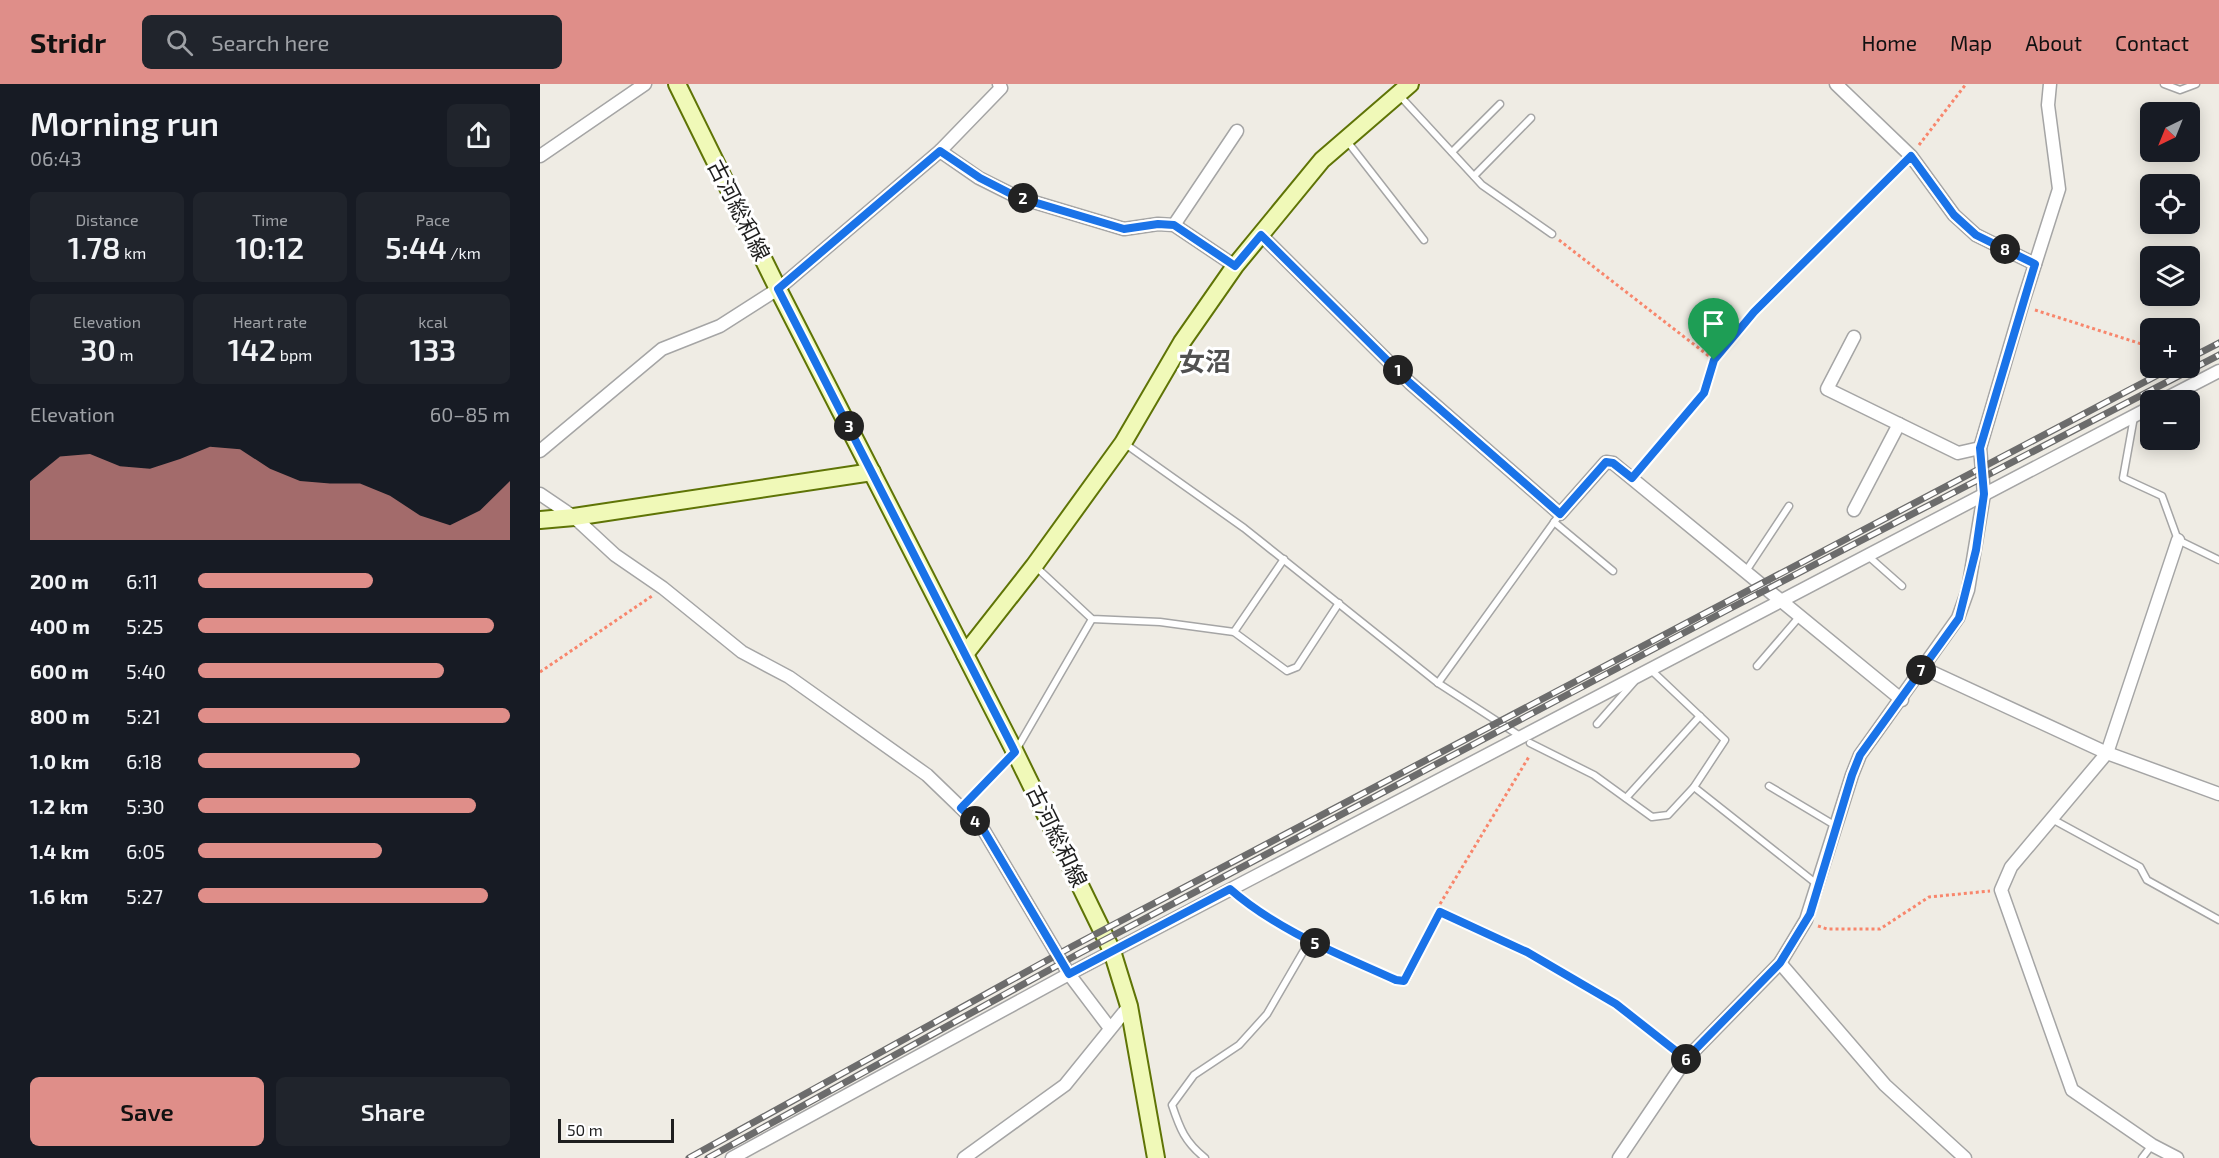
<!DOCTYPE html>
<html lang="en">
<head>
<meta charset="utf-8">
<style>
	body { margin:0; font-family:"Exo 2","Noto Sans JP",sans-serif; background:#20242c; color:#f1f3f6; height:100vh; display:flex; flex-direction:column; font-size:22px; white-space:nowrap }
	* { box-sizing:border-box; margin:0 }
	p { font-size:20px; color:#9ea1a6 }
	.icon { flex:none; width:33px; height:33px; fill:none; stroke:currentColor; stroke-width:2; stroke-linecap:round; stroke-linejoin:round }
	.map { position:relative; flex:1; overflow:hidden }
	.details { display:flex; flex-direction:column; background:#171b24; width:540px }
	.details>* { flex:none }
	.needle { width:39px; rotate:223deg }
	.controls { position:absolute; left:1600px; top:18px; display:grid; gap:12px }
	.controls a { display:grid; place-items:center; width:60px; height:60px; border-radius:9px; background:#171b24; box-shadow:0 3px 15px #0003; font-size:30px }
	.scale { position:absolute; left:18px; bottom:15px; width:116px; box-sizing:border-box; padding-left:6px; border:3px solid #1e1e1e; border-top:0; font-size:16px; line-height:21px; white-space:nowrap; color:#1e1e1e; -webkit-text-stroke:4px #fff; paint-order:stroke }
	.pin { position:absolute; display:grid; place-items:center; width:51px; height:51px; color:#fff; margin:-62px -26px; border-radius:50% 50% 50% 0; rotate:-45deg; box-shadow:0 0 6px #0007 }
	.pin .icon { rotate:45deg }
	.km { position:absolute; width:30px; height:30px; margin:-15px; border-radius:50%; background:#222; color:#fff; font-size:16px; line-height:30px; text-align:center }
	.round { display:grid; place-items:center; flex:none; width:63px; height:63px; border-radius:9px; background:#20242c }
	.summary { display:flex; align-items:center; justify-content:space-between; height:102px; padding:0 30px }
	h1 { font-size:33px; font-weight:600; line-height:45px }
	.metrics { display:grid; grid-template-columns:repeat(3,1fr); gap:9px; height:102px; padding:6px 30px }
	.metrics div { display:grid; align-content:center; border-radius:9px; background:#20242c; text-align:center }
	.metrics b { font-size:30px; font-weight:600 }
	.metrics small { font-size:16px; font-weight:400 }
	.metrics p { font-size:16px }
	.chart { height:168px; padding:12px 30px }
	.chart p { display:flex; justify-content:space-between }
	.chart svg { width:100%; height:108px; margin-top:6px; fill:#df8e89; opacity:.7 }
	.button { display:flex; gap:12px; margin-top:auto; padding:12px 30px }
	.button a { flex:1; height:69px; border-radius:9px; background:#df8e89; color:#111; font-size:24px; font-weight:600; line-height:69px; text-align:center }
	.button a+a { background:#20242c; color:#f1f3f6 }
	ul { padding:0 30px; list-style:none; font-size:20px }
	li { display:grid; grid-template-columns:96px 72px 1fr; align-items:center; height:45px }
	li i { height:15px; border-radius:8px; background:#df8e89 }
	header { display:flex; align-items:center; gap:36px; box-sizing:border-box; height:84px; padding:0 30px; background:#df8e89; color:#111 }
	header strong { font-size:28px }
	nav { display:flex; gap:33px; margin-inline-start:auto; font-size:21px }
	.search { width:420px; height:54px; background:#20242c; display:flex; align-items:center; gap:15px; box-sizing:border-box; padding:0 21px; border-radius:9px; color:#9ea1a6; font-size:22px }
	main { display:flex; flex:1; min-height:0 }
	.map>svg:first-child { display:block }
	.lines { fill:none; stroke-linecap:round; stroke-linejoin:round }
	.lane-casing { stroke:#a5a5a5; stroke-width:9 }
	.street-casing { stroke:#a5a5a5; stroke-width:15 }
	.secondary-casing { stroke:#5f7406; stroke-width:20 }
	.path { stroke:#f8866c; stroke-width:3; stroke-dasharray:3 3; stroke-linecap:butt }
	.lane { stroke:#fff; stroke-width:6 }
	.street { stroke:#fff; stroke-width:12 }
	.secondary { stroke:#f0f9b8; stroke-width:16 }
	.rail-casing { stroke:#6c6c6c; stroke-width:7 }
	.rail { stroke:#fff; stroke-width:4.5; stroke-dasharray:14; stroke-linecap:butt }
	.route-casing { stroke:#fff; stroke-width:12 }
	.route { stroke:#1a73e8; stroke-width:8 }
	.labels { text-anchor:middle; stroke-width:6; stroke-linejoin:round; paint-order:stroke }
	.street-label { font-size:22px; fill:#1e1e1e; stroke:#fff }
	.quarter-label { font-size:26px; font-weight:bold; fill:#515151; stroke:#fff }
</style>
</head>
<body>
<header>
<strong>Stridr</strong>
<div class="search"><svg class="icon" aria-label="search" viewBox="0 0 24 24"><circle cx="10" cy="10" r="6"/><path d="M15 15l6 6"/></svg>Search here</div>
<nav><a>Home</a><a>Map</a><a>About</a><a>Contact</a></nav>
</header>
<main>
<section class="details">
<div class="summary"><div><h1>Morning run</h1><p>06:43</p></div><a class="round"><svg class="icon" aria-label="share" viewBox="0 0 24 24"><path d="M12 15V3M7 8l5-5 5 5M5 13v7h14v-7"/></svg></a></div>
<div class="metrics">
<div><p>Distance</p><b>1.78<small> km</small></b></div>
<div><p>Time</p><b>10:12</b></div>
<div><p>Pace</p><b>5:44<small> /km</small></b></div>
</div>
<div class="metrics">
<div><p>Elevation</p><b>30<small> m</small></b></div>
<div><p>Heart rate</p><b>142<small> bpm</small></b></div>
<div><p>kcal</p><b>133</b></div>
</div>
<div class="chart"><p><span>Elevation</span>60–85 m</p>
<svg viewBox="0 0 160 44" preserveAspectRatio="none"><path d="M0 44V20L10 10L20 9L30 14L40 15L50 11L60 6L70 7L80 15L90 20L100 21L110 21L120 26L130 34L140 38L150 32L160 20V44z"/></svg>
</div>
<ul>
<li><b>200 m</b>6:11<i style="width:56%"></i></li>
<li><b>400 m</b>5:25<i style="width:95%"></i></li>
<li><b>600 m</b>5:40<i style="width:79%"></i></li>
<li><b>800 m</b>5:21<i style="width:100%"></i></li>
<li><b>1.0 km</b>6:18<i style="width:52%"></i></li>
<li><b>1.2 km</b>5:30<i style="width:89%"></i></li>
<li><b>1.4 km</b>6:05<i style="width:59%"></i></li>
<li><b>1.6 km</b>5:27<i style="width:93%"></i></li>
</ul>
<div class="button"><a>Save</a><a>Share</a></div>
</section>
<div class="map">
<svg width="1679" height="1074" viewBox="0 0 1679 1074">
	<rect width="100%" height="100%" fill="#efece4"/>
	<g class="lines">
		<g class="lane-casing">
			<g id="lane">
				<path d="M 1624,0 L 1640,6 L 1656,0"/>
				<path d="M 860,12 L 942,101 L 1012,150"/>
				<path d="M 807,57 L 884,156"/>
				<path d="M 912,68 L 960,20"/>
				<path d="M 934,92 L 991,34"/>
				<path d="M 1594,333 L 1583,394 L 1622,412 L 1638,456 L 1679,476"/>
				<path d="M 584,359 L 704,444 L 898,599 L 980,652"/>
				<path d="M 1014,438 L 1073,487"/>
				<path d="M 1327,471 L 1362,502"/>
				<path d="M 495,482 L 552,535 L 620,538 L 694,548 L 747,587 L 757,583 L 799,519"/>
				<path d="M 1206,487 L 1249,422"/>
				<path d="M 694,548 L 744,475"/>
				<path d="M 1217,582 L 1260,532"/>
				<path d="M 898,599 L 1020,430"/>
				<path d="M 1057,640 L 1094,598"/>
				<path d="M 990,659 L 1054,691 L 1112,733 L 1128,731 L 1154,703 L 1185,656 L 1110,585"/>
				<path d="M 1229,702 L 1296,742"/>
				<path d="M 1154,703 L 1278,801"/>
				<path d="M 1086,714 L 1160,632"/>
				<path d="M 421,724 L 475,668 L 552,535"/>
				<path d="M 1512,735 L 1600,783 L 1607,796 L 1679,836"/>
				<path d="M 691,805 C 738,847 799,870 856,896 L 865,898 L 900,828 L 987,868 L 1075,920 L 1146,974"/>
				<path d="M 665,1074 C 645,1058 640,1045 632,1021 L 654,991 L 699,961 L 727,930 L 770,856"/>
				<path d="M 1602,1074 L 1612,1061"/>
			</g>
		</g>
		<g class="street-casing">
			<g id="street">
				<path d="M 1296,0 L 1371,72 L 1414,131 L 1436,151 L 1495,180"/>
				<path d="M 400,67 L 439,94 L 477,113 L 584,145 L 618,140 L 634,141 L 695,182"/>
				<path d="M 0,72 L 105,0"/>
				<path d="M 634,141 L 697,47"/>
				<path d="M 721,151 L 870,299 L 1020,430 L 1066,378 L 1073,379 L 1362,616"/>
				<path d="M 1314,253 L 1287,305 L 1418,369 L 1440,364"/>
				<path d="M 1623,316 L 1679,287"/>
				<path d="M 0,367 L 122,265 L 180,242 L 238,205 L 400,67 L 461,4 L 459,0"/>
				<path d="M 0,410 L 34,433 L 75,471 L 123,504 L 202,568 L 249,593 L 387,691 L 443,745 L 529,890 L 569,943"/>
				<path d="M 1314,426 L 1359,340"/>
				<path d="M 1383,584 L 1567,669 L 1679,710"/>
				<path d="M 1240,879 L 1345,1001 L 1425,1074"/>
				<path d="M 192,1074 L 529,890 L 1611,323"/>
				<path d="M 424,1074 L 525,1001 L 589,922"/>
				<path d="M 1079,1074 L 1146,975 L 1240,879 L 1266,836 L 1312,691 L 1320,671 L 1418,534 L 1428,506 L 1444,410 L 1440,364 L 1483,218 L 1519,105 L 1508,21 L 1510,0"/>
				<path d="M 1637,1074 L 1612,1061 L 1532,1006 L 1461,806 L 1471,783 L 1567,669 L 1638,456"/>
			</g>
		</g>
		<g class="secondary-casing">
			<g id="secondary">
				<path d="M 137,0 L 238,205 L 475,668 L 572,867 L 589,922 L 616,1074"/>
				<path d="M 0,436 L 34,433 L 332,388"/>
				<path d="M 425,570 L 494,482 L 583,359 L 642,258 L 695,182 L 782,76 L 870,0"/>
			</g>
		</g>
		<g class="path">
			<path d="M 1379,61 L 1426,0"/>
			<path d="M 1019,156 L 1174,276"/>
			<path d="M 1495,226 L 1611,263"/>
			<path d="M 1100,385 L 1164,310 L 1174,276 L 1214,228 L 1361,81"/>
			<path d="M 0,588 L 112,512"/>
			<path d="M 900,820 L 990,671"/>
			<path d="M 1278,842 L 1287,845 L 1340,845 L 1389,813 L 1450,807"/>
		</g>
		<use href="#lane" class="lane"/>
		<use href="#street" class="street"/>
		<use href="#secondary" class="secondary"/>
		<g class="rail-casing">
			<g id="rail">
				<path d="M 1650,274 L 1679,259"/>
				<path d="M 149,1074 L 533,862 L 1631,284"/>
				<path d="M 168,1074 L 540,869 L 1189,525 L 1679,271"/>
			</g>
		</g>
		<use href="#rail" class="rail"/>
	</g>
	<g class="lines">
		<g class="route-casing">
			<path id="route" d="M 400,67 L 440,94 L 477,113 L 584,145 L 618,140 L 634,141 L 695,182 L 721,151 L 870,299 L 1020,430 L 1066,378 L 1073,379 L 1092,394 L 1164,309 L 1174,276 L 1214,228 L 1371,72 L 1414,131 L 1436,151 L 1495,180 L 1440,364 L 1444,410 L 1436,466 L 1419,534 L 1320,671 L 1312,691 L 1270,830 L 1240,879 L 1146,975 L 1076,920 L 987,868 L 900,828 L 864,897 L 856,896 C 799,870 738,847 690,805 L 529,890 L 443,745 L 421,724 L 475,668 L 238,205 Z"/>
		</g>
		<use href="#route" class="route"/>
	</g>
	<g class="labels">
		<g class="street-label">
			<text transform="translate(199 126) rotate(63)" y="8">古河総和線</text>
			<text transform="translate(517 752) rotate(64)" y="8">古河総和線</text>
		</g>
		<g class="quarter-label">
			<text x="665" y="287">女沼</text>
		</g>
	</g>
</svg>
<div class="controls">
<a><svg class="needle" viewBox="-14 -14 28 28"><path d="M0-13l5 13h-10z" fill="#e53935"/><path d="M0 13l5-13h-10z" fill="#9ea1a6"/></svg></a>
<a><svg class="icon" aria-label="locate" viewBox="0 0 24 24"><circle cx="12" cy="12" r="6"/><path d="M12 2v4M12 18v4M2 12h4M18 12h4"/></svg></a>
<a><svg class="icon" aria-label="layers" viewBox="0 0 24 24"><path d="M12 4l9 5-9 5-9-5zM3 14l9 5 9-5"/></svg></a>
<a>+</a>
<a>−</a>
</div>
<div class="scale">50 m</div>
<div class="pin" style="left:1174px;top:276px;background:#1e9e55"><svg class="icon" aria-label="arrive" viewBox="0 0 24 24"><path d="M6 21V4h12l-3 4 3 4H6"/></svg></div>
<b class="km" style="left:858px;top:286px">1</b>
<b class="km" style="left:483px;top:114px">2</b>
<b class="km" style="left:309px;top:342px">3</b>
<b class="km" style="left:435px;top:737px">4</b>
<b class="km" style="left:775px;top:859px">5</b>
<b class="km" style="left:1146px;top:975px">6</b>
<b class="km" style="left:1381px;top:586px">7</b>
<b class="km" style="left:1465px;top:165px">8</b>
</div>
</main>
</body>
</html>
